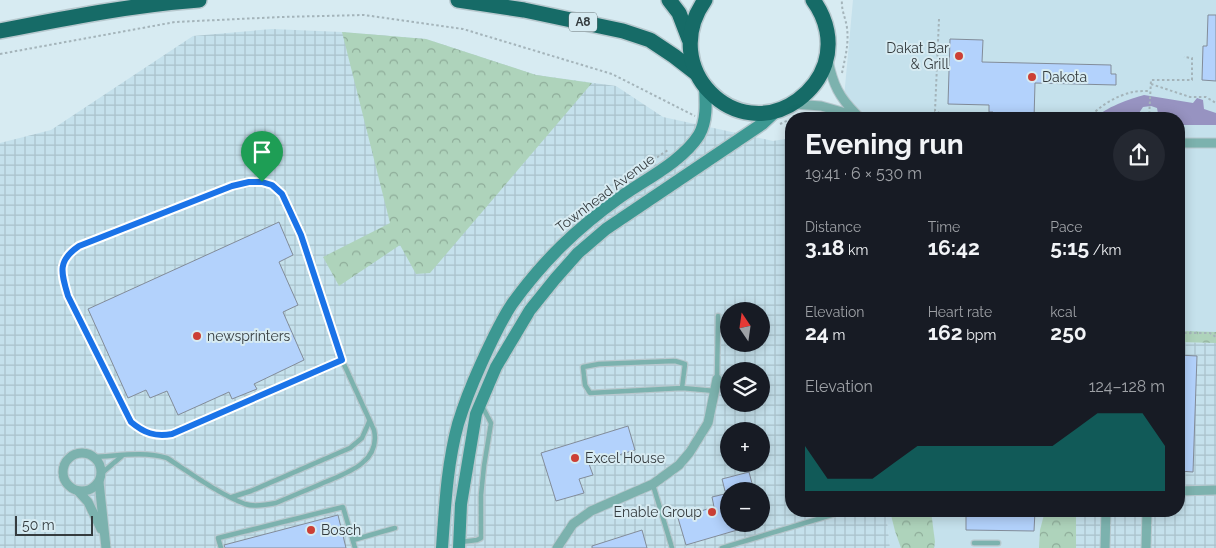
<!DOCTYPE html>
<html lang="en">
<head>
<meta charset="utf-8">
<style>
	body { margin:0; font-family:Raleway,sans-serif; background:#242831; color:#f1f3f6; height:100vh; display:flex; flex-direction:column; font-size:19px; white-space:nowrap }
	* { box-sizing:border-box; margin:0 }
	p { font-size:16px; color:#9ea1a6 }
	.icon { flex:none; width:28px; height:28px; fill:none; stroke:currentColor; stroke-width:2; stroke-linecap:round; stroke-linejoin:round }
	.map { position:relative; flex:1; overflow:hidden }
	.drawer { position:absolute; left:785px; top:112px; width:400px; height:405px; display:flex; flex-direction:column; background:#171b24; border-radius:20px; box-shadow:0 2px 12px #0003 }
	.drawer>* { flex:none }
	.needle { width:32px; rotate:347deg }
	.controls { position:absolute; left:720px; top:302px; display:grid; gap:10px }
	.controls a { display:grid; place-items:center; width:50px; height:50px; border-radius:50%; background:#171b24; box-shadow:0 2px 12px #0003; font-size:25px }
	.scale { position:absolute; left:15px; bottom:12px; width:78px; box-sizing:border-box; padding-left:5px; border:2px solid #353c3f; border-top:0; font-size:14px; line-height:18px; white-space:nowrap; color:#353c3f; -webkit-text-stroke:4px #d7ebf2; paint-order:stroke }
	.pin { position:absolute; display:grid; place-items:center; width:42px; height:42px; color:#fff; margin:-51px -21px; border-radius:50% 50% 50% 0; rotate:-45deg; box-shadow:0 0 5px #0007 }
	.pin .icon { rotate:45deg }
	.round { display:grid; place-items:center; flex:none; width:52px; height:52px; border-radius:26px; background:#242831 }
	.headline { display:flex; align-items:center; justify-content:space-between; height:85px; padding:0 20px }
	h1 { font-size:28px; font-weight:700; line-height:38px }
	.figures { display:grid; grid-template-columns:repeat(3,1fr); gap:8px; height:85px; padding:5px 20px }
	.figures div { display:grid; align-content:center }
	.figures b { font-size:21px; font-weight:700 }
	.figures small { font-size:14px; font-weight:400 }
	.figures p { font-size:14px }
	.chart { height:140px; padding:10px 20px }
	.chart p { display:flex; justify-content:space-between }
	.chart svg { width:100%; height:90px; margin-top:5px; fill:#0f766e; opacity:.7 }
	.map>svg:first-child { display:block }
	.built { fill:#c5e1ec }
	.industrial { fill:url(#industrial-grid); fill-rule:evenodd }
	.forest { fill:url(#forest-crowns) }
	.water { fill:#9793c1 }
	.building { fill:#b3d2fc; stroke:#828c99 }
	.lines { fill:none; stroke-linecap:round; stroke-linejoin:round }
	.lane-casing { stroke:#b7c8ce; stroke-width:7 }
	.street-casing { stroke:#b7c8ce; stroke-width:11 }
	.secondary-casing { stroke:#b7c8ce; stroke-width:15 }
	.highway-casing { stroke:#b7c8ce; stroke-width:18 }
	.path { stroke:#a4b4ba; stroke-width:2; stroke-dasharray:2.5 2.5; stroke-linecap:butt }
	.lane { stroke:#7cb2ae; stroke-width:4.5 }
	.street { stroke:#7cb2ae; stroke-width:9 }
	.secondary { stroke:#3c9892; stroke-width:12 }
	.highway { stroke:#166b67; stroke-width:15 }
	.route-casing { stroke:#fff; stroke-width:10 }
	.route { stroke:#1a73e8; stroke-width:6 }
	.poi-dot { fill:#cc3f35; stroke:#d7ebf2; stroke-width:2 }
	.labels { text-anchor:middle; stroke-width:4; stroke-linejoin:round; paint-order:stroke }
	.shield { fill:#d7ebf2; stroke:#667075; stroke-width:1 }
	.shield-label { font-size:12px; font-weight:bold; fill:#353c3f }
	.poi-label { font-size:14px; fill:#353c3f; stroke:#d7ebf2; text-anchor:start }
	.street-label { font-size:14px; fill:#353c3f; stroke:#d7ebf2 }
</style>
</head>
<body>
<div class="map">
<svg width="1216" height="548" viewBox="0 0 1216 548">
	<defs>
		<pattern id="industrial-grid" width="8" height="8" patternUnits="userSpaceOnUse" patternTransform="scale(1.25)"><rect width="8" height="8" fill="#c5e1ec"/><path d="M0 4h8M4 0v8" fill="none" stroke="#aac2cb"/></pattern>
		<pattern id="forest-crowns" width="20" height="18" patternUnits="userSpaceOnUse" patternTransform="scale(1.25)"><rect width="20" height="18" fill="#aed3bb"/><path d="M2 6a3 3 0 1 1 6 0M12 15a3 3 0 1 1 6 0" fill="none" stroke="#8eac99"/></pattern>
	</defs>
	<rect width="100%" height="100%" fill="#d7ebf2"/>
	<g class="built">
		<path d="M 853,0 L 1216,0 L 1216,343 L 1179,342 L 1179,119 L 842,119 Z"/>
		<path d="M 886,511 L 1076,511 L 1076,548 L 890,548 Z"/>
	</g>
	<g class="industrial">
		<path d="M 272,29 L 342,32 L 426,39 L 536,75 L 616,86 L 663,117 L 773,141 L 791,138 L 791,511 L 886,511 L 890,548 L 0,548 L 0,143 L 51,130 L 193,36 ZM 729,311 L 761,311 L 761,344 L 729,344 ZM 729,371 L 761,371 L 761,404 L 729,404 ZM 729,431 L 761,431 L 761,464 L 729,464 ZM 729,491 L 761,491 L 761,524 L 729,524 Z"/>
		<path d="M 1179,342 L 1216,343 L 1216,548 L 1076,548 L 1076,511 L 1179,511 Z"/>
	</g>
	<g class="forest">
		<path d="M 342,32 L 426,39 L 536,75 L 592,83 L 430,273 L 416,274 L 400,245 L 339,286 L 323,257 L 390,223 Z"/>
		<path d="M 1179,331 L 1216,332 L 1216,343 L 1179,342 Z"/>
		<path d="M 890,511 L 931,511 L 935,542 L 934,548 L 901,548 L 895,531 Z"/>
		<path d="M 1045,511 L 1076,511 L 1076,548 L 1039,548 L 1040,530 Z"/>
	</g>
	<path class="water" d="M 1144,95 L 1193,103 L 1197,98 L 1203,100 L 1204,109 L 1216,113 L 1216,125 L 1179,125 L 1179,119 L 1159,119 L 1157,108 L 1151,106 L 1143,107 L 1135,119 L 1095,119 C 1103,108 1132,98 1144,95 Z"/>
	<g class="building">
		<path d="M 1208,15 L 1216,15 L 1216,81 L 1202,80 L 1203,46 L 1207,46 Z"/>
		<path d="M 950,39 L 983,40 L 982,62 L 1111,65 L 1111,74 L 1116,74 L 1116,85 L 1035,83 L 1034,119 L 993,118 L 993,112 L 989,112 L 989,105 L 948,104 Z"/>
		<path d="M 279,222 L 293,255 L 279,262 L 298,305 L 283,312 L 304,360 L 254,384 L 257,389 L 232,399 L 229,392 L 178,415 L 167,391 L 150,398 L 146,390 L 128,398 L 88,309 Z"/>
		<path d="M 1179,355 L 1197,356 L 1193,472 L 1179,471 Z"/>
		<path d="M 628,426 L 635,450 L 589,464 L 593,475 L 579,479 L 584,493 L 556,501 L 541,453 Z"/>
		<path d="M 749,472 L 754,491 L 725,491 L 722,479 Z"/>
		<path d="M 729,493 L 729,524 L 751,524 L 751,526 L 686,545 L 678,518 L 714,507 L 712,497 Z"/>
		<path d="M 966,511 L 1035,511 L 1034,531 L 966,530 Z"/>
		<path d="M 338,515 L 346,548 L 225,548 L 224,545 Z"/>
		<path d="M 642,530 L 647,548 L 592,548 L 592,546 Z"/>
	</g>
	<g class="lines">
		<g class="lane-casing">
			<g id="lane">
				<path d="M 717,379 L 718,316"/>
				<path d="M 682,388 L 685,364 L 675,361 L 599,364 L 583,367 L 585,385 L 590,393 L 682,388 L 715,391"/>
				<path d="M 94,457 C 118,456 143,451 167,458 C 190,473 219,494 245,504 C 254,507 266,505 276,503 C 292,496 307,490 323,483 C 347,473 381,462 374,430 L 342,360 L 301,235 L 282,194 L 273,185 L 262,182 L 232,186 L 79,246 C 57,261 61,273 68,296 L 131,422 C 144,434 155,437 172,434 L 342,360"/>
				<path d="M 102,473 L 122,456"/>
				<path d="M 653,485 L 672,548"/>
				<path d="M 232,497 L 251,491 L 350,448 L 362,438 L 369,422"/>
				<path d="M 353,540 L 395,528"/>
				<path d="M 461,542 L 477,540 L 481,538 L 481,495 L 484,466 L 491,423 L 482,406"/>
				<path d="M 974,543 L 998,543"/>
				<path d="M 221,548 L 218,538 L 343,507 L 355,548"/>
				<path d="M 722,548 L 838,513"/>
			</g>
		</g>
		<g class="street-casing">
			<g id="street">
				<path d="M 828,60 C 833,85 839,97 857,115"/>
				<path d="M 794,104 L 821,106 L 867,119"/>
				<path d="M 1179,143 L 1216,143"/>
				<circle cx="82" cy="472" r="19"/>
				<path d="M 99,482 L 106,548"/>
				<path d="M 78,491 L 88,502 L 101,529"/>
				<path d="M 1179,491 L 1216,490"/>
				<path d="M 557,548 L 573,524 L 591,511 L 653,484 L 679,465 L 690,452 L 708,423 L 717,379"/>
				<path d="M 1105,548 L 1106,511"/>
				<path d="M 1146,548 L 1147,511"/>
			</g>
		</g>
		<g class="secondary-casing">
			<g id="secondary">
				<path d="M 442,548 C 445,507 447,464 458,424 C 464,404 472,384 481,364 C 490,344 500,322 512,304 C 543,261 576,229 619,198 C 644,180 682,162 699,135 C 707,121 706,103 705,87"/>
				<path d="M 459,548 L 461,504 L 476,414 L 496,367 L 530,310 L 555,279 L 578,253 L 606,229 L 762,124 L 777,110"/>
			</g>
		</g>
		<g class="highway-casing">
			<g id="highway">
				<path d="M 458,0 L 524,10 L 623,31 L 650,40 L 674,56 L 696,73"/>
				<path d="M 669,0 L 679,13 L 689,39"/>
				<path d="M 705,0 C 657,68 736,145 798,100 C 810,91 820,79 825,64 C 832,42 827,19 813,0"/>
				<path d="M 0,31 C 66,18 132,5 199,0"/>
			</g>
		</g>
		<g class="path">
			<path d="M 939,19 L 935,111 L 953,119"/>
			<path d="M 0,54 L 175,22 L 281,17 L 364,15 L 463,29 L 612,74 L 695,116"/>
			<path d="M 842,73 C 845,58 849,44 847,28 C 846,19 841,10 842,0"/>
			<path d="M 1151,84 L 1190,97 L 1206,97 L 1216,103"/>
			<path d="M 792,119 L 802,115"/>
			<path d="M 1089,119 C 1098,106 1118,95 1133,92 C 1138,91 1144,91 1150,91"/>
			<path d="M 1149,119 L 1151,80 L 1192,80 L 1192,58 L 1184,57"/>
			<path d="M 780,124 L 791,119"/>
			<path d="M 632,174 L 668,150"/>
			<path d="M 1179,333 L 1210,333 L 1216,337"/>
		</g>
		<use href="#lane" class="lane"/>
		<use href="#street" class="street"/>
		<use href="#secondary" class="secondary"/>
		<use href="#highway" class="highway"/>
	</g>
	<g class="lines">
		<g class="route-casing">
			<path id="route" d="M 249,182 L 262,182 L 272,185 L 282,194 L 301,235 L 342,360 L 172,434 C 155,437 144,433 131,422 L 68,296 C 61,272 57,261 79,246 L 232,186 Z"/>
		</g>
		<use href="#route" class="route"/>
	</g>
	<g class="poi-dot">
		<circle cx="959" cy="56" r="5"/>
		<circle cx="1032" cy="77" r="5"/>
		<circle cx="197" cy="336" r="5"/>
		<circle cx="575" cy="458" r="5"/>
		<circle cx="712" cy="512" r="5"/>
		<circle cx="311" cy="530" r="5"/>
	</g>
	<g class="labels">
		<rect class="shield" x="569" y="12.5" width="28" height="19" rx="4"/>
		<g class="shield-label">
			<text x="583" y="26">A8</text>
		</g>
		<g class="poi-label">
			<text x="949" y="53" text-anchor="end">Dakat Bar<tspan x="949" dy="16">&amp; Grill</tspan></text>
			<text x="1042" y="82">Dakota</text>
			<text x="207" y="341">newsprinters</text>
			<text x="585" y="463">Excel House</text>
			<text x="702" y="517" text-anchor="end">Enable Group</text>
			<text x="321" y="535">Bosch</text>
		</g>
		<g class="street-label">
			<text transform="translate(605 193) rotate(-37)" y="5">Townhead Avenue</text>
		</g>
	</g>
</svg>
<div class="controls">
<a><svg class="needle" viewBox="-14 -14 28 28"><path d="M0-13l5 13h-10z" fill="#e53935"/><path d="M0 13l5-13h-10z" fill="#9ea1a6"/></svg></a>
<a><svg class="icon" aria-label="layers" viewBox="0 0 24 24"><path d="M12 4l9 5-9 5-9-5zM3 14l9 5 9-5"/></svg></a>
<a>+</a>
<a>−</a>
</div>
<div class="scale">50 m</div>
<div class="pin" style="left:262px;top:182px;background:#1e9e55"><svg class="icon" aria-label="arrive" viewBox="0 0 24 24"><path d="M6 21V4h12l-3 4 3 4H6"/></svg></div>
<section class="drawer">
<div class="headline"><div><h1>Evening run</h1><p>19:41 · 6 × 530 m</p></div><a class="round"><svg class="icon" aria-label="share" viewBox="0 0 24 24"><path d="M12 15V3M7 8l5-5 5 5M5 13v7h14v-7"/></svg></a></div>
<div class="figures">
<div><p>Distance</p><b>3.18<small> km</small></b></div>
<div><p>Time</p><b>16:42</b></div>
<div><p>Pace</p><b>5:15<small> /km</small></b></div>
</div>
<div class="figures">
<div><p>Elevation</p><b>24<small> m</small></b></div>
<div><p>Heart rate</p><b>162<small> bpm</small></b></div>
<div><p>kcal</p><b>250</b></div>
</div>
<div class="chart"><p><span>Elevation</span>124–128 m</p>
<svg viewBox="0 0 160 44" preserveAspectRatio="none"><path d="M0 44V22L10 38L20 38L30 38L40 30L50 22L60 22L70 22L80 22L90 22L100 22L110 22L120 14L130 6L140 6L150 6L160 22V44z"/></svg>
</div>
</section>
</div>
</body>
</html>
